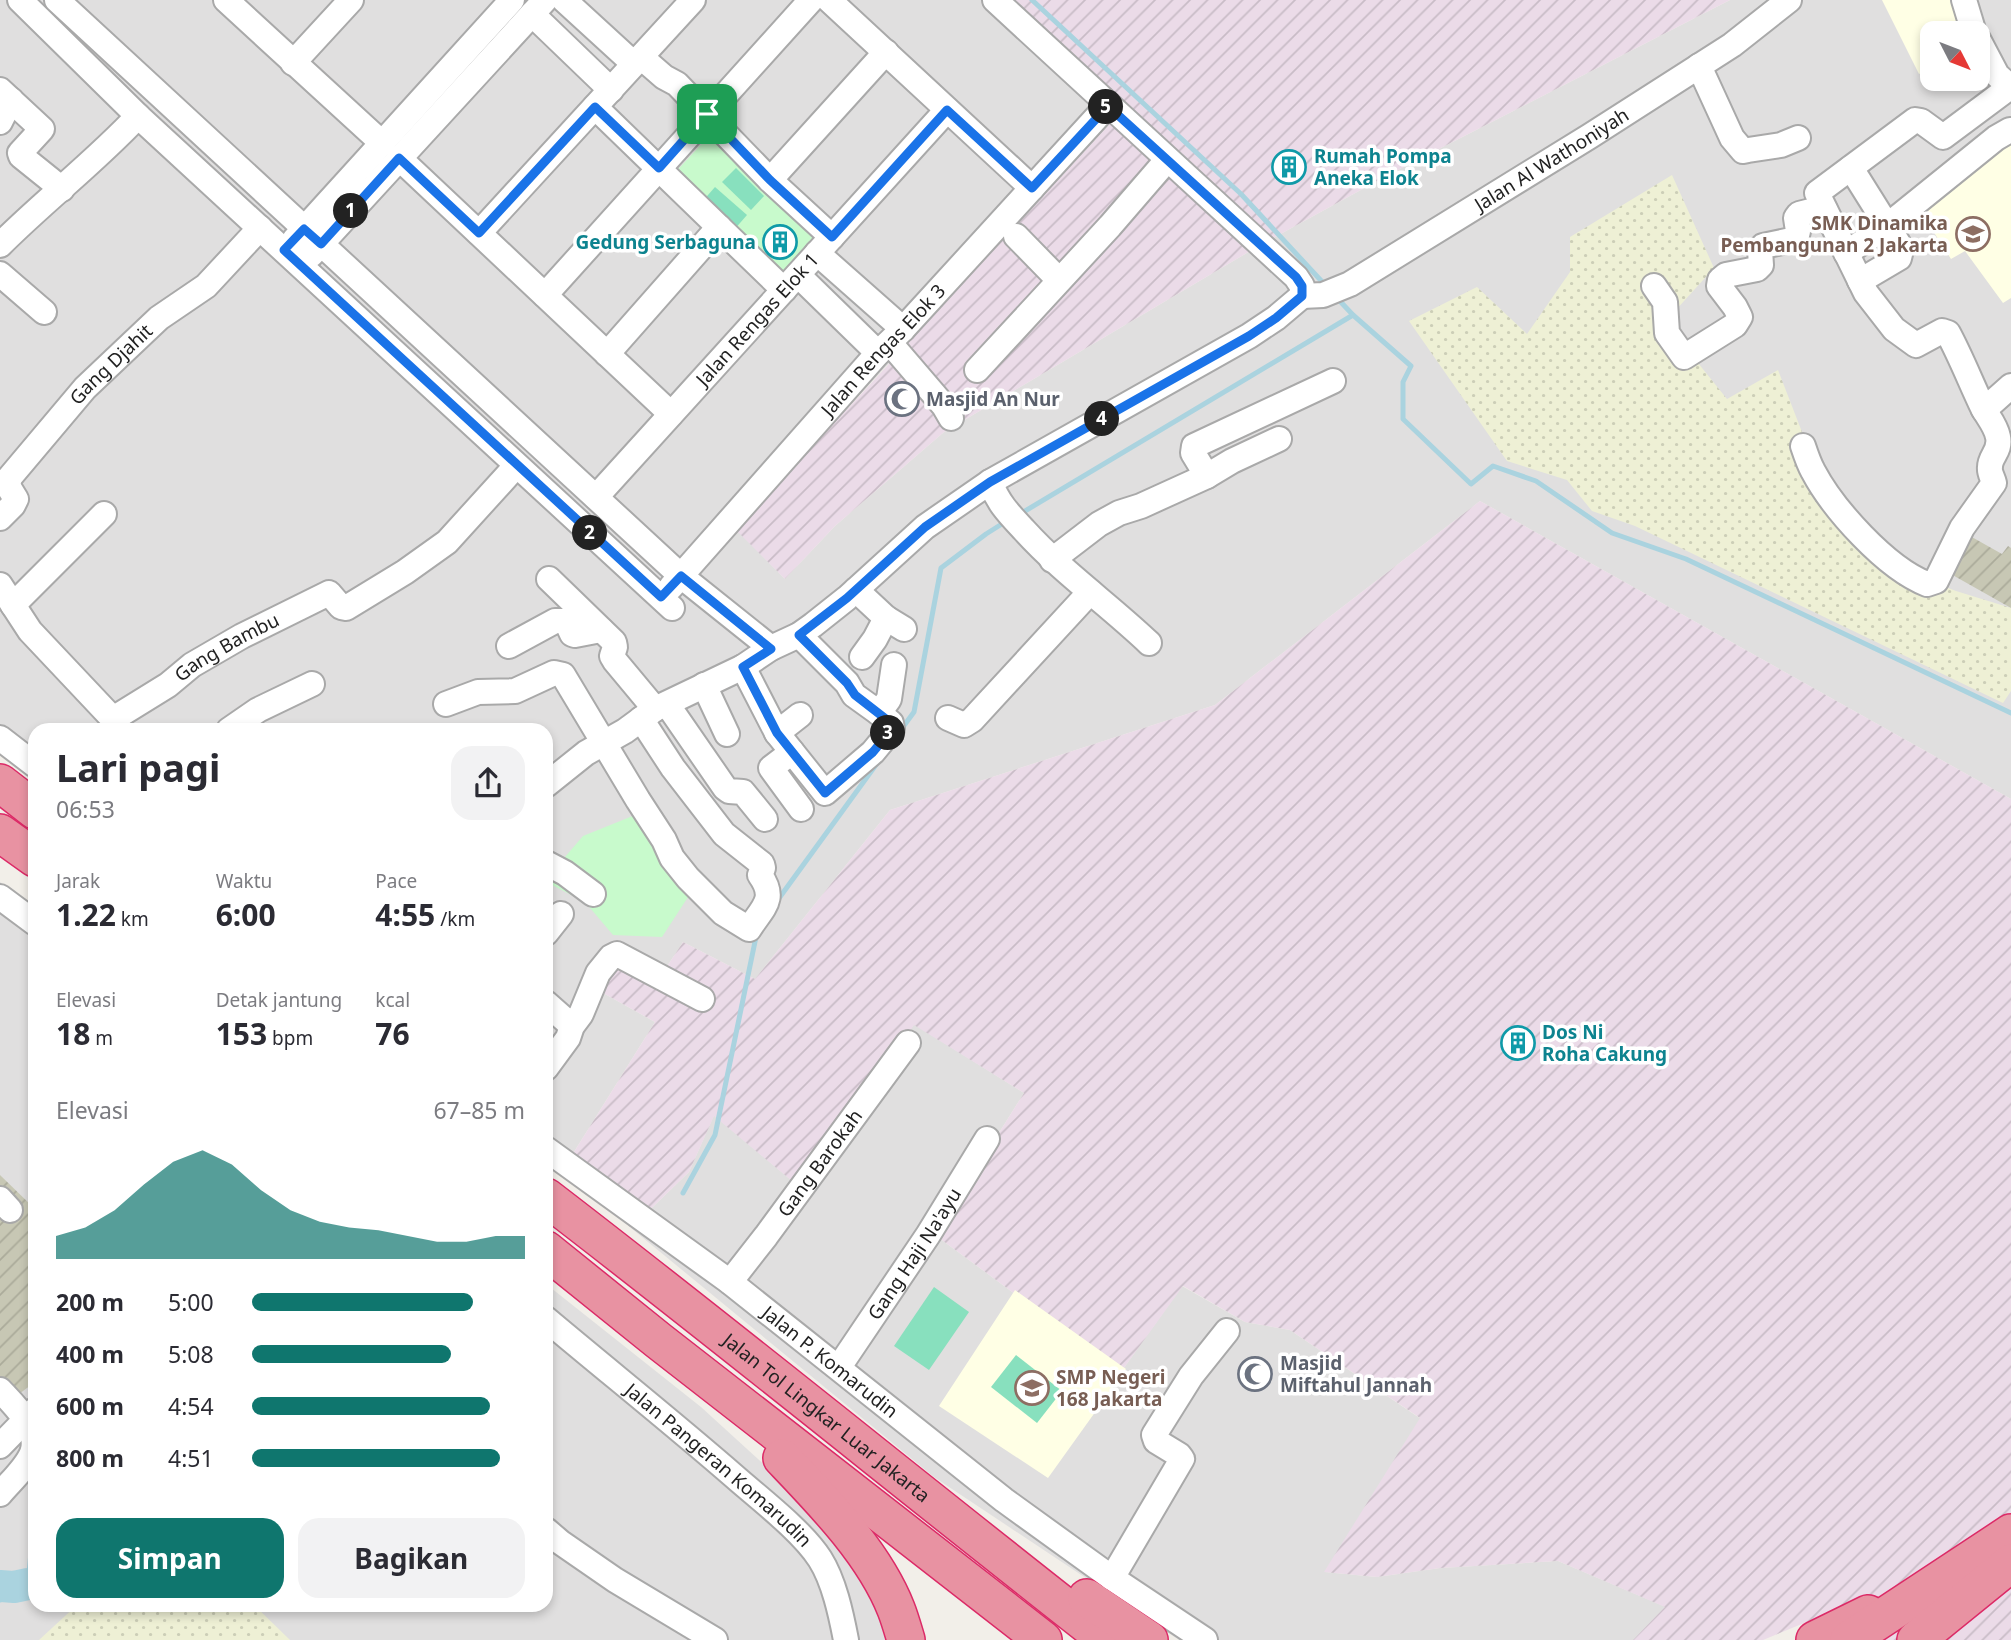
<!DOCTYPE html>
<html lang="id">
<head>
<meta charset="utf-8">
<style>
	body { margin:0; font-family:"Noto Sans",sans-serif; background:#f2f2f3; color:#2b2b33; height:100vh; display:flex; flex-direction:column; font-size:26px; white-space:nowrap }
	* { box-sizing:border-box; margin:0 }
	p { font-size:23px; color:#7c7c81 }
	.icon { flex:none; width:38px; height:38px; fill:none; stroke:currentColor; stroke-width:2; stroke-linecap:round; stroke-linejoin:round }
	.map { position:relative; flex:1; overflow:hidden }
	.details { position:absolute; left:28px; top:723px; width:525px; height:889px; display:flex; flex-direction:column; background:#fff; border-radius:21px; box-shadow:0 4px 10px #0003 }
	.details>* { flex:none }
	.needle { width:46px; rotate:132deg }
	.buttons { position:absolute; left:1920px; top:21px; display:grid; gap:14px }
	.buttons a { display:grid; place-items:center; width:70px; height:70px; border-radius:14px; background:#fff; box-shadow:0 4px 10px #0003; font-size:35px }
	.pin { position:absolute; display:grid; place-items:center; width:60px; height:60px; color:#fff; margin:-30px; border-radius:14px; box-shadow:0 4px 10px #0006 }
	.km { position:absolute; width:35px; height:35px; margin:-18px; border-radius:50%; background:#222; color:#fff; font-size:19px; line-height:35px; text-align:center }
	.round { display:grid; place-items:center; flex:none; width:74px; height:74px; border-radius:21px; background:#f2f2f3 }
	.summary { display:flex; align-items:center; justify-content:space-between; height:119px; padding:0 28px }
	h1 { font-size:38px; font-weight:700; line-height:52px }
	.stats { display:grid; grid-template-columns:repeat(3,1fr); gap:10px; height:119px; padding:7px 28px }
	.stats div { display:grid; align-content:center }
	.stats b { font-size:30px; font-weight:700 }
	.stats small { font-size:19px; font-weight:400 }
	.stats p { font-size:19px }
	.chart { height:196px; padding:14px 28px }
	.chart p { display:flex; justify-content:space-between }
	.chart svg { width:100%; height:126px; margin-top:7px; fill:#0f766e; opacity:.7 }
	.cta { display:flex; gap:14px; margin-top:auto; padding:14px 28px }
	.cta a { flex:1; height:80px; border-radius:21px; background:#0f766e; color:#fff; font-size:28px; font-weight:700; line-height:80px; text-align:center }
	.cta a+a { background:#f2f2f3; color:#2b2b33 }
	ul { padding:0 28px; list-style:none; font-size:23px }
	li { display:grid; grid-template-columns:112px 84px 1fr; align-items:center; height:52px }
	li i { height:18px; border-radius:9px; background:#0f766e }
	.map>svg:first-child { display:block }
	.residential { fill:#e0dfdf; fill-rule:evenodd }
	.industrial { fill:url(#industrial-furrows) }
	.education { fill:#ffffe5 }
	.construction { fill:url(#construction-furrows) }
	.farmland { fill:url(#farmland-dots) }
	.park { fill:#c8facc }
	.pitch { fill:#88e0be }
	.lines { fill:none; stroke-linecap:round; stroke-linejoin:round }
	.stream { stroke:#aad3df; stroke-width:5 }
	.river { stroke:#aad3df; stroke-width:32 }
	.minor-casing { stroke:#a9a9a9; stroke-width:28 }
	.highway-casing { stroke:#dc2a67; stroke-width:40 }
	.minor { stroke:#fff; stroke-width:24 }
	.highway { stroke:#e892a2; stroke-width:37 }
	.route-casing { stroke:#fff; stroke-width:14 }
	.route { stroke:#1a73e8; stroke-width:9 }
	.labels { text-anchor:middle; stroke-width:7; stroke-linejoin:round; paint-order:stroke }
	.culture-label { font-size:19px; font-weight:bold; fill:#0d838f; stroke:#fff; text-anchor:start }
	.street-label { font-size:19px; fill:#222; stroke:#fff }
	.education-label { font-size:19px; font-weight:bold; fill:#785e54; stroke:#fff; text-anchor:end }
	.worship-label { font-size:19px; font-weight:bold; fill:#5b616d; stroke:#fff; text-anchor:start }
</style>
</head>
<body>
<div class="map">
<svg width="2011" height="1640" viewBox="0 0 2011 1640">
	<defs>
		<pattern id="industrial-furrows" width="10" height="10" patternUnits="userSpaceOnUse" patternTransform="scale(1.75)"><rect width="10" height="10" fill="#ebdbe8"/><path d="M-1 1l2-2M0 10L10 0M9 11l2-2" fill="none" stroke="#c9bcc7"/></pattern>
		<pattern id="construction-furrows" width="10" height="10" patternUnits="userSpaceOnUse" patternTransform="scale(1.75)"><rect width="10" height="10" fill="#c7c7b4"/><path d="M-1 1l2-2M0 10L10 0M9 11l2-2" fill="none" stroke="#abab9a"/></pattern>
		<pattern id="farmland-dots" width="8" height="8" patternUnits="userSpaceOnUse" patternTransform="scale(1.75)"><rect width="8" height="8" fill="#eef0d5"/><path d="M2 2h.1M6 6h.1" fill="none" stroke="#ccceb7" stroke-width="1.8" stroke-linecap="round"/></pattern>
	</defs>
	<rect width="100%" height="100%" fill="#f2efe9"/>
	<g class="residential">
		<path d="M 0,0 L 992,0 L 1119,114 L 736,529 L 785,579 L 835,526 L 944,432 L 1262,244 L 1390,174 L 1730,0 L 2011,0 L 2011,799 L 1480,501 L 1215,705 L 890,810 L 755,979 L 683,942 L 662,974 L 596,989 L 655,1022 L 564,1168 L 546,1155 L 546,730 L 35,730 L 35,772 L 0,745 ZM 1932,33 L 1978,33 L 1978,79 L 1932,79 Z"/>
		<path d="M 0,882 L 35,906 L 35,1605 L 546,1605 L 546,1284 L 701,1407 L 813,1509 L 871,1579 L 885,1640 L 0,1640 Z"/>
		<path d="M 914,1024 L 1024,1093 L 935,1235 L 1121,1372 L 1182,1286 L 1245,1322 L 1290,1330 L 1421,1419 L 1325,1572 L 1377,1577 L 1440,1568 L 1558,1561 L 1666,1607 L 1633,1640 L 1179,1640 L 934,1477 L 631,1228 L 689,1172 L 714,1115 L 804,1191 Z"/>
	</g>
	<g class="industrial">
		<path d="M 992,0 L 1730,0 L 1390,174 L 1262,244 L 944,432 L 835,526 L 785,579 L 736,530 L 1119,114 Z"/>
		<path d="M 1480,501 L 2011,799 L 2011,1640 L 1848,1640 L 1826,1614 L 1763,1640 L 1633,1640 L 1665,1607 L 1558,1561 L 1440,1568 L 1377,1577 L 1324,1572 L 1420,1418 L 1290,1330 L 1245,1322 L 1183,1286 L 1121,1372 L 935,1235 L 1024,1093 L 914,1025 L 804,1191 L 714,1116 L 689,1172 L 631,1228 L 564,1168 L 655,1022 L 596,989 L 615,955 L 662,974 L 683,942 L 755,979 L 890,810 L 1215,705 Z"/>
	</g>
	<g class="education">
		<path d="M 1882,0 L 1958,0 L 1966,17 L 1937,33 L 1932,33 L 1932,67 L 1919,74 Z"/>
		<path d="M 2011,136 L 2011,298 L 2003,303 L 1965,251 L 1951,259 L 1924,217 L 1945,185 Z"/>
		<path d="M 1015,1290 L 1126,1369 L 1048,1478 L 939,1406 Z"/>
	</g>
	<g class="construction">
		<path d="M 1970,536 L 2002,554 L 2008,546 L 2011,548 L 2011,608 L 1949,573 Z"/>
		<path d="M 0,1175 L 35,1209 L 35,1382 L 15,1397 L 0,1381 Z"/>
	</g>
	<g class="farmland">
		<path d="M 1672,175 L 1714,268 L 1665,322 L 1727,399 L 1778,370 L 1831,507 L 1877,560 L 1956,591 L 2011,608 L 2011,691 L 2003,703 L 1635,526 L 1592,511 L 1567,480 L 1507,461 L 1409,321 L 1477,287 L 1527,334 L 1570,272 L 1570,237 Z"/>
		<path d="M 77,1605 L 254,1605 L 290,1640 L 39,1640 Z"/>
	</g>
	<g class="park">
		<path d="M 710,135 L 822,242 L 786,284 L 670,178 Z"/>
		<path d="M 640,813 L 692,891 L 662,937 L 613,935 L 585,902 L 546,882 L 546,879 L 583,836 Z"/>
	</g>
	<g class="pitch">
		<path d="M 736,168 L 764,196 L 751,210 L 722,182 Z"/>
		<path d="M 715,187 L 747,215 L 733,231 L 701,203 Z"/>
		<path d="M 934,1287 L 969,1312 L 929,1370 L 894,1346 Z"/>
		<path d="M 1016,1355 L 1062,1391 L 1037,1423 L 991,1387 Z"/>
	</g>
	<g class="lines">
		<g class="stream">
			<path d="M 1032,0 L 1241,194 L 1326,286"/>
			<path d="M 1337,298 L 1353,315"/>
			<path d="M 1020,514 L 1353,315 L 1411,366 L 1403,382 L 1403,419 L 1471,484 L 1493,466 L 1536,481 L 1612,533 L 1686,559 L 2011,713"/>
			<path d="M 900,731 L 914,712 L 941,568 L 986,534 L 1005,522"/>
			<path d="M 777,901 L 878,762"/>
			<path d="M 683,1193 L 715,1135 L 757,932"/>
			<path d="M 0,1600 L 28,1584 L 31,1552 L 35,1548"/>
		</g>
		<path class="river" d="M 0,1586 L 14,1587 L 28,1584"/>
		<g class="minor-casing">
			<g id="minor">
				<path d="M 20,0 L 138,116 L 672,608"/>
				<path d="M 57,0 L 681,576 L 771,648"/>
				<path d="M 226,0 L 382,143"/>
				<path d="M 564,0 L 634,64"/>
				<path d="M 829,0 L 1032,188"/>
				<path d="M 1964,0 L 1974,33"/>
				<path d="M 532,14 L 611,90"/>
				<path d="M 1978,39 L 1997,75 L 2011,88"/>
				<path d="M 641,57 L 664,77 L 677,84 L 770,180 L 832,237"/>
				<path d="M 293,63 L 351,0"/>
				<path d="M 1699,66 L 1732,138 L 1743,151 L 1748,150 L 1781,145 L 1798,138"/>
				<path d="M 0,90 L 42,129 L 20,153 L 21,156 L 62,189"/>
				<path d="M 595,107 L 784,290"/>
				<path d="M 0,122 L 11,100"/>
				<path d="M 399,158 L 671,414"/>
				<path d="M 1851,168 L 1898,243 L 1901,250 L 1899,258 L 1860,281"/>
				<path d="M 770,180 L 886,52"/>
				<path d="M 479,233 L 693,0"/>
				<path d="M 1016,236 L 1059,280"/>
				<path d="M 294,240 L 512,0"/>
				<path d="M 0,245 C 45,200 95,162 138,116"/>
				<path d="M 817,253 L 903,329"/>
				<path d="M 1846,253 L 1887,226 L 1996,138 L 2010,130"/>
				<path d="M 311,255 L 545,0"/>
				<path d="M 0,274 L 44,312"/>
				<path d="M 798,275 L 878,353"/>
				<path d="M 1654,286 L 1665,302 L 1667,333 L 1684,357 L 1735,325 L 1740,317 L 1735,307 L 1719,286 L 1720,280 L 1726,275 L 1757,269 L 1761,265 L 1760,250 L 1763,246 L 1796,239 L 1798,231 L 1796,218 L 1799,214 L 1811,211 L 1825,210"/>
				<path d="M 545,295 L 811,0"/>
				<path id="s1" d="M 1302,296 L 1323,295 L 1350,284 L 1590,136 L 1732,45 L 1789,0"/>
				<path d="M 890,343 L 944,406 L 951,418"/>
				<path d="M 607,354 L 719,227"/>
				<path d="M 977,370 L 1110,226 L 1167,160"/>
				<path d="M 1984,410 L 2011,386"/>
				<path d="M 1803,446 C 1806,455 1809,464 1813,471 C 1833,509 1886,568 1927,584 L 1936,581 L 1962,528 L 1994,483 C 1993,478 1989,473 1990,467 C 1990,456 2001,451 1998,437 C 1996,426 1988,417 1983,408 C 1971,383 1961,357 1948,333 L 1942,331 L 1916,345 L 1894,329 L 1866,293 L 1817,193 L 1915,120 L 1921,121 L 1943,137 L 2010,87"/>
				<path d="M 1207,476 L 1193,453 L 1194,446 L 1333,381"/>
				<path d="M 990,482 C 999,504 1008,513 1024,530 C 1062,572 1108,604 1149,643"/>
				<path id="s2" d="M 596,497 L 947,110"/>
				<path id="s3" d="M 0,518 L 13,505 L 16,499 L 8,486 L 10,477 L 85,388 L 159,318 L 206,286 L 260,228"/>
				<path d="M 1052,560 L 1099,524 L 1119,513 L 1141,506 L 1207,476 L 1232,461 L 1279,439"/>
				<path d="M 549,579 L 614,642 L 615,647 L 612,656 L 615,661 L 655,709"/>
				<path d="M 0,585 L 30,631 L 113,719 L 120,730"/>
				<path id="s4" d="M 671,587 L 878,353 L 903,329 L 1108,105"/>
				<path d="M 856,590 L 886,618 L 904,629"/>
				<path d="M 13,605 L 104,514"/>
				<path d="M 799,635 L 847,683 L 854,695 L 879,713 L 889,699 L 894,665"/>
				<path d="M 509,646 L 555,621 L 566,621 L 572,634 L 575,635 L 601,630"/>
				<path d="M 862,657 L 875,639 L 886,618"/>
				<path d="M 743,667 L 777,733 L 825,793 L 873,752 L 892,729 L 891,723 L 879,713"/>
				<path d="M 704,685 L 727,734"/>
				<path d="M 446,704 L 478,692 L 515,691 L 554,673 L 563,675 L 638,800 L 664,840 L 672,858 L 688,878 L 723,913 L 749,929 C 763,907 777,899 760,875 L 763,868 L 762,864 L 724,834 L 673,768 L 641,719"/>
				<path d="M 667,704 L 725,788 L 729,791 L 743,792 L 765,819"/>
				<path d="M 948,718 L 964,725 L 972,720 L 1090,592"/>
				<path id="s5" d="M 113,719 L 168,685 L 192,665 L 242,636 L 329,593 L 341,607 L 346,608 L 405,572 L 447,542 L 516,466"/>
				<path d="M 229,730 L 258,710 L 312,684"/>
				<path d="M 777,733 L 800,715"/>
				<path d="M 0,738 L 35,765"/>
				<path d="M 792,752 L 771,768 L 801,809"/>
				<path d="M 546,785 L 586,753 L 625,731 L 655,709 L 743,667 L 771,648 L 799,635 L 813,625 L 847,598 L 925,527 L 990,482 L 1249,336 L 1276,318 L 1302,296 L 1302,286 L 1296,277 L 995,0"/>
				<path d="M 546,863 L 565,873 L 593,894"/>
				<path d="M 0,897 L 35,923"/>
				<path d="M 546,933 L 561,914"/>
				<path d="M 546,1003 L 572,1026"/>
				<path d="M 546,1068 L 568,1038 L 572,1026 L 581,1014 L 598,973 L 611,957 L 617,954 L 702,999"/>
				<path id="s6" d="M 546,1149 L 730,1282 L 1004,1500 L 1112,1578 L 1205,1640"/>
				<path d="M 0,1199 L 10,1210"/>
				<path id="s7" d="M 730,1282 L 766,1236 L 908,1043"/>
				<path id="s8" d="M 546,1319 C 609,1372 673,1423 735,1477 C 760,1499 802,1531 820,1559 C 834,1581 841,1614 846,1640"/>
				<path id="s9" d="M 839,1367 L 928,1235 L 987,1139"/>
				<path d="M 0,1390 C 14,1405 41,1430 32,1453 C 26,1468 10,1482 0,1494"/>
				<path d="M 0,1446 L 35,1410"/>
				<path d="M 546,1530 L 560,1542 L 615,1580 L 715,1640"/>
				<path d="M 1112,1578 L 1182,1459 L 1179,1455 L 1156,1441 L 1154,1435 L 1191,1376 L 1227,1331"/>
			</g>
		</g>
		<g class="highway-casing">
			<g id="highway">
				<path d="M 0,783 L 35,810"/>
				<path d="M 0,833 L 35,858"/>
				<path id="s10" d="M 546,1197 C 735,1342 919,1493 1107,1640"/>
				<path d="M 546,1250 L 659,1341 L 1043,1640"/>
				<path d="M 782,1458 C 823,1501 874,1553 896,1609 C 900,1619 903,1630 906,1640"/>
				<path d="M 1087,1598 L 1149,1640"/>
				<path d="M 1815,1640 L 1868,1614"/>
				<path d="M 1849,1640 L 2011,1533"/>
				<path d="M 1916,1640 L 2011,1563"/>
			</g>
		</g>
		<use href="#minor" class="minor"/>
		<use href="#highway" class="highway"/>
	</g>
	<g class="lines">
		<g class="route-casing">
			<path id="route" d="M 1108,106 L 1296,277 L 1302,286 L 1302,296 L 1276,318 L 1249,336 L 990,482 L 925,527 L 847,598 L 799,635 L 847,683 L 855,695 L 891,723 L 892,729 L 873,752 L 825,793 L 777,733 L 743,667 L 771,649 L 681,576 L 661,597 L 284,250 L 304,229 L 321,244 L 399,158 L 479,233 L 595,107 L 659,168 L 707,114 L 770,180 L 832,237 L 947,110 L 1032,188 Z"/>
		</g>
		<use href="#route" class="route"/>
	</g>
	<defs>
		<g id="building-ring" transform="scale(1.75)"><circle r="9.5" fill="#fff" stroke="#0f9aa8" stroke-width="1.5"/><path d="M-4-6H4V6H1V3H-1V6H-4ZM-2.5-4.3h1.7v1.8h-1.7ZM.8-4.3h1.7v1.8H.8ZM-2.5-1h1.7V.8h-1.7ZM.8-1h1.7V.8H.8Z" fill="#0f9aa8"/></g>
		<g id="school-ring" transform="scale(1.75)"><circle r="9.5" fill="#fff" stroke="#8d6e63" stroke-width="1.5"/><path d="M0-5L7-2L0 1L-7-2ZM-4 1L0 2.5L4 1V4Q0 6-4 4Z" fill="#8d6e63"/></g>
		<g id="mosque-ring" transform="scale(1.75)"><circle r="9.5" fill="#fff" stroke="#6b7280" stroke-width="1.5"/><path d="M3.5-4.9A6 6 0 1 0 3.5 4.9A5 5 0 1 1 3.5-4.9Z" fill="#6b7280"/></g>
	</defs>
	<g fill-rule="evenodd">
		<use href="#building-ring" x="1289" y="167"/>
		<use href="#school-ring" x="1973" y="234"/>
		<use href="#building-ring" x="780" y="242"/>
		<use href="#mosque-ring" x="902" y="399"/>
		<use href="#building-ring" x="1518" y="1043"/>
		<use href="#mosque-ring" x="1255" y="1374"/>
		<use href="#school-ring" x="1032" y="1388"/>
	</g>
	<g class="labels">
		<g class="culture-label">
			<text x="1314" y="163">Rumah Pompa<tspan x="1314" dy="22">Aneka Elok</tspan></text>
			<text x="756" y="249" text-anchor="end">Gedung Serbaguna</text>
			<text x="1542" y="1039">Dos Ni<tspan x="1542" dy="22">Roha Cakung</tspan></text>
		</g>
		<g class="street-label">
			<text dy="7" stroke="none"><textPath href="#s1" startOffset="287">Jalan Al Wathoniyah</textPath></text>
			<text dy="7" stroke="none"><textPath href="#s2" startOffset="240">Jalan Rengas Elok 1</textPath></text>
			<text dy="7" stroke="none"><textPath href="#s4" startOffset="318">Jalan Rengas Elok 3</textPath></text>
			<text dy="7" stroke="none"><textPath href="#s3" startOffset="201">Gang Djahit</textPath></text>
			<text dy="7" stroke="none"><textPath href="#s5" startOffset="135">Gang Bambu</textPath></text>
			<text dy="7" stroke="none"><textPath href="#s7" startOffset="149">Gang Barokah</textPath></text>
			<text dy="7" stroke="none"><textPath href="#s9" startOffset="136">Gang Haji Na'ayu</textPath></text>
			<text dy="7" stroke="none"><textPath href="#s6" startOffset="355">Jalan P. Komarudin</textPath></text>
			<text dy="7" stroke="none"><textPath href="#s10" startOffset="357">Jalan Tol Lingkar Luar Jakarta</textPath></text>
			<text dy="7" stroke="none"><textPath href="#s8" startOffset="226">Jalan Pangeran Komarudin</textPath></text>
		</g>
		<g class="education-label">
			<text x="1948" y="230">SMK Dinamika<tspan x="1948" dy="22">Pembangunan 2 Jakarta</tspan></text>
			<text x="1056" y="1384" text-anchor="start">SMP Negeri<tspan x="1056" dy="22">168 Jakarta</tspan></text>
		</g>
		<g class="worship-label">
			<text x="926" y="406">Masjid An Nur</text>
			<text x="1280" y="1370">Masjid<tspan x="1280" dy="22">Miftahul Jannah</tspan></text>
		</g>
	</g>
</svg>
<div class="buttons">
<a><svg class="needle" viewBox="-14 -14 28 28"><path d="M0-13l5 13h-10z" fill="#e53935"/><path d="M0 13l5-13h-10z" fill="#7c7c81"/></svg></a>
</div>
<div class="pin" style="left:707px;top:114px;background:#1e9e55"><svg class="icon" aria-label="arrive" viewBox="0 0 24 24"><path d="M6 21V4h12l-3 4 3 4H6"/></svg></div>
<b class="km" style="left:351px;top:211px">1</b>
<b class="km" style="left:590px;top:533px">2</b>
<b class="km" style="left:888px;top:733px">3</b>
<b class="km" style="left:1102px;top:419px">4</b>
<b class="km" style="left:1106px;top:107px">5</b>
<section class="details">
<div class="summary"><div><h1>Lari pagi</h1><p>06:53</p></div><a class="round"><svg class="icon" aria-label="share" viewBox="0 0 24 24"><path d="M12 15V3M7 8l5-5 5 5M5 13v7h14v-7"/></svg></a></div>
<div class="stats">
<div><p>Jarak</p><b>1.22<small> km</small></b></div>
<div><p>Waktu</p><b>6:00</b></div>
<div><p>Pace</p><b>4:55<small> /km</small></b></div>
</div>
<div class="stats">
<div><p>Elevasi</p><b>18<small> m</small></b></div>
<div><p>Detak jantung</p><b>153<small> bpm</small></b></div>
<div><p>kcal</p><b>76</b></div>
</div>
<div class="chart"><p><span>Elevasi</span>67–85 m</p>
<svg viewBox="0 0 160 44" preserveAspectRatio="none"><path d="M0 44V36L10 33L20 27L30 18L40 10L50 6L60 11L70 20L80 27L90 31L100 33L110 34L120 36L130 38L140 38L150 36L160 36V44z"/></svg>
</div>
<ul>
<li><b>200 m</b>5:00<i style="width:81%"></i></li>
<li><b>400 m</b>5:08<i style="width:73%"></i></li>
<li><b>600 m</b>4:54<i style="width:87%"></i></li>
<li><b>800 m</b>4:51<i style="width:91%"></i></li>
</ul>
<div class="cta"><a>Simpan</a><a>Bagikan</a></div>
</section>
</div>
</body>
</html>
